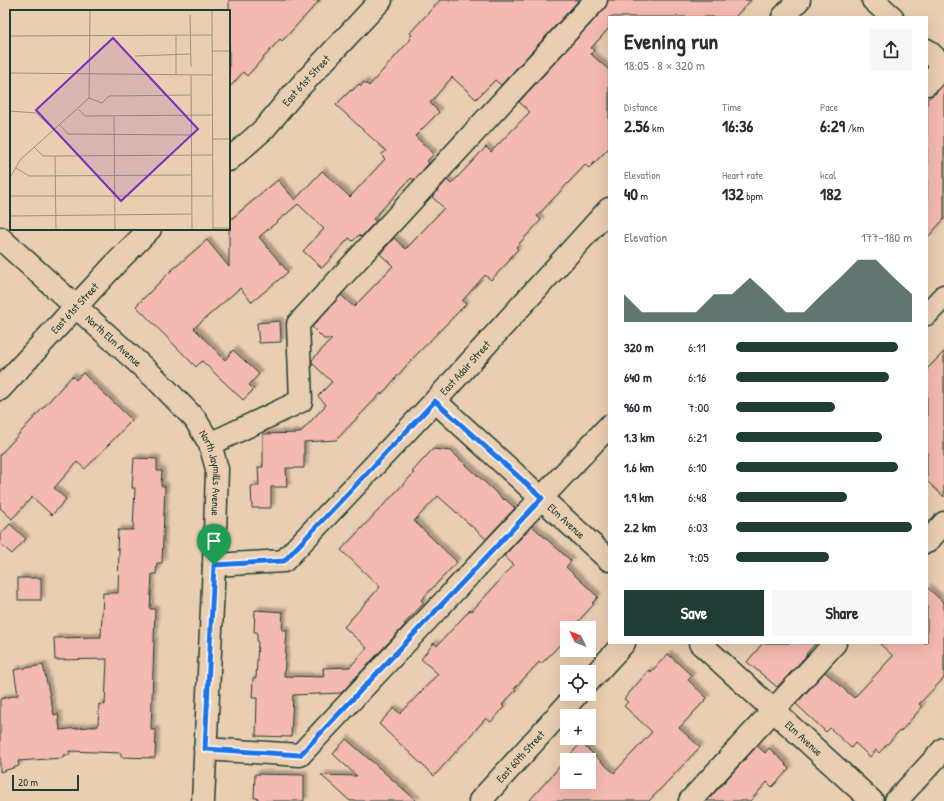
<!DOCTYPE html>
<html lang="en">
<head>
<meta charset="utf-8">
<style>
	body { margin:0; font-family:"Patrick Hand",sans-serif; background:#f7f7f7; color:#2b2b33; height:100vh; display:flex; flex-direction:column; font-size:15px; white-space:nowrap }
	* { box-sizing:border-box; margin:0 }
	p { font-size:13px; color:#7c7c81 }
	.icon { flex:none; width:22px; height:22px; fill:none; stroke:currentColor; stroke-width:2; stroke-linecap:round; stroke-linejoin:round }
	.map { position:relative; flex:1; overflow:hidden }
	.details { position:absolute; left:608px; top:16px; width:320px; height:628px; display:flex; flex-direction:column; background:#fff; border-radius:0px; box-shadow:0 4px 16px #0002 }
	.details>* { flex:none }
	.needle { width:26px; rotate:313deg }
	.buttons { position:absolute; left:560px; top:621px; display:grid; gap:8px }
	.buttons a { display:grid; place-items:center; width:36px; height:36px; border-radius:0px; background:#fff; box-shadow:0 4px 16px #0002; font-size:20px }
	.scale { position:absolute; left:12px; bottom:10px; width:67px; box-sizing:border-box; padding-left:4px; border:2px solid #1f3d34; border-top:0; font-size:11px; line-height:14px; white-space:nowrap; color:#1f3d34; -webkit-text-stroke:3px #eaceb1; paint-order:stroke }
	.pin { position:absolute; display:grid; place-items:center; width:34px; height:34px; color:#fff; margin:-41px -17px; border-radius:50% 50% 50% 0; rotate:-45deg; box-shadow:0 0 4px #0007 }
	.pin .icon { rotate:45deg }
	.round { display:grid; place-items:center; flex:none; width:42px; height:42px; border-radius:0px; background:#f7f7f7 }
	.summary { display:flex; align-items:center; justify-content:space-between; height:68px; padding:0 16px }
	h1 { font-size:22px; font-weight:700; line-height:30px }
	.figures { display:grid; grid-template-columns:repeat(3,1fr); gap:6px; height:68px; padding:4px 16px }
	.figures div { display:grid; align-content:center }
	.figures b { font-size:17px; font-weight:700 }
	.figures small { font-size:11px; font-weight:400 }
	.figures p { font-size:11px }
	.chart { height:112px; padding:8px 16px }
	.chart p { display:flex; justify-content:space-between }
	.chart svg { width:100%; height:72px; margin-top:4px; fill:#1f3d34; opacity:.7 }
	.button { display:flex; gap:8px; margin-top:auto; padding:8px 16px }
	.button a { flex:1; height:46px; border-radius:0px; background:#1f3d34; color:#fff; font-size:16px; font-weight:700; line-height:46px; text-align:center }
	.button a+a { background:#f7f7f7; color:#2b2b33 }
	ul { padding:0 16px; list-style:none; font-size:13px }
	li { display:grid; grid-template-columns:64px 48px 1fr; align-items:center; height:30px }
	li i { height:10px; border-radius:5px; background:#1f3d34 }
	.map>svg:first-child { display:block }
	.building { fill:#f4b9b0; stroke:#1f3d34; fill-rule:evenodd; filter:url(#shadow) }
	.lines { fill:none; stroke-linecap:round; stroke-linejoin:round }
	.minor-casing { stroke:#1f3d34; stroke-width:25 }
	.minor { stroke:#eaceb1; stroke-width:22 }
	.route-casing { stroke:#fff; stroke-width:8 }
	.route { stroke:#1a73e8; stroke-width:5 }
	.labels { text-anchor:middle; stroke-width:3.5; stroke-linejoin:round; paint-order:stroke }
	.street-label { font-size:11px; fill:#1f3d34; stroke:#eaceb1 }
	.inset-road { fill:none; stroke:#99947f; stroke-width:1 }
	.view { fill:#7b2cbf; fill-opacity:0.15; stroke:#7b2cbf; stroke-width:2 }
	.inset-edge { fill:none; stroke:#1f3d34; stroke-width:2 }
</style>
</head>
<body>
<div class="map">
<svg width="944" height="801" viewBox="0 0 944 801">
	<defs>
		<filter id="shadow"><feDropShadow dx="3.5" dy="-3.5" stdDeviation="1" flood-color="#0004"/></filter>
	</defs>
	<rect width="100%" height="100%" fill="#eaceb1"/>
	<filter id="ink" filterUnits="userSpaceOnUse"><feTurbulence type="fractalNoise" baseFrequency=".025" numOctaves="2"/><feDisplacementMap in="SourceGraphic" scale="8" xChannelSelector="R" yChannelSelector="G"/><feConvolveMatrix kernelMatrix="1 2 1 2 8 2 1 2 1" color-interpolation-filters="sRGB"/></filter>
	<g filter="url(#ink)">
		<g class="building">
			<path d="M 229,0 L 320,0 L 282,41 L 280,39 L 247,76 L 243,72 L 229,88 Z"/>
			<path d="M 440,0 L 579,0 L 501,85 L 495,80 L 476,99 L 452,77 L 430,103 L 439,112 L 415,136 L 434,154 L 427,161 L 429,163 L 414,180 L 411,178 L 373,219 L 376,221 L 361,237 L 359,235 L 353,241 L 349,238 L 322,268 L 303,251 L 324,229 L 298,204 L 259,237 L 288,272 L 252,302 L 240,288 L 194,328 L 225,360 L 233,350 L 259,374 L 249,385 L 254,389 L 243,400 L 202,361 L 196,367 L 136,306 L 171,271 L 207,240 L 229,267 L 229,221 L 278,180 L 295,200 L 322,171 L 350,197 L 385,159 L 381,155 L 386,151 L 336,105 L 351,90 L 352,91 L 359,84 L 361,86 L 364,82 L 369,86 L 411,39 L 409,37 L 412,35 L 410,33 Z"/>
			<path d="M 608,0 L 751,0 L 735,17 L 609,17 L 609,28 L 591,48 L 594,50 L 591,54 L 609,70 L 609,148 L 589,168 L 585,165 L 537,216 L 541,220 L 516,247 L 518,249 L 509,259 L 510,260 L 491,280 L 485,275 L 462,301 L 466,304 L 412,359 L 382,394 L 381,393 L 336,440 L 304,442 L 304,468 L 286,468 L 287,487 L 271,487 L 271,508 L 252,508 L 251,486 L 259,486 L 258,467 L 263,467 L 263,434 L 300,433 L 326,405 L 318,396 L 332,382 L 312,363 L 312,360 L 332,339 L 324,339 L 312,327 L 341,295 L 354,307 L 393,266 L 380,254 L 394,238 L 406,249 L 444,208 L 432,197 L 447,180 L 451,184 L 486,147 L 491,152 L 530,112 L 519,102 L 605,8 Z"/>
			<path d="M 944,84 L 944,219 L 927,238 L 927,99 L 936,93 Z"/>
			<path d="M 280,321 L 281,342 L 259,343 L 257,323 Z"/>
			<path d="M 944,352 L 944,497 L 927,481 L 927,369 Z"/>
			<path d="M 83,373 L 132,420 L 85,469 L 77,462 L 54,488 L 66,499 L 52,515 L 32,497 L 12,519 L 0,508 L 0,455 L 72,376 L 76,380 Z"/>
			<path d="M 433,449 L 451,451 L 504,500 L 505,499 L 515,508 L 486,539 L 438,496 L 414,521 L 457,562 L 421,600 L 424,603 L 404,624 L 405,625 L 341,693 L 293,695 L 291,737 L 256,736 L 257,698 L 252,698 L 253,678 L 256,678 L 258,642 L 257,642 L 257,632 L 254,632 L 255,610 L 283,612 L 282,630 L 287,630 L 284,676 L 324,677 L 323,668 L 350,667 L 367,648 L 344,627 L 380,587 L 341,550 L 414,473 L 412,472 Z"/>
			<path d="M 134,458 L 157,459 L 157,471 L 162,471 L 161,486 L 165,486 L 162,563 L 157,563 L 156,574 L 152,574 L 150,609 L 155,609 L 151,730 L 156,730 L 155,758 L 121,757 L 121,753 L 69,751 L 70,755 L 63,755 L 63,758 L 18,761 L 19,766 L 0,772 L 0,699 L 18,695 L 14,670 L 43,665 L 54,715 L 58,714 L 60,730 L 98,726 L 99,704 L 105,705 L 107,659 L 55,660 L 54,638 L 101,637 L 103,593 L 118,593 L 119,549 L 117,549 L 118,530 L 133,530 L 135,488 L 132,488 Z"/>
			<path d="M 10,524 L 26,539 L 12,554 L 0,544 L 0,535 Z"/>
			<path d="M 532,526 L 571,561 L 566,567 L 598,597 L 592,603 L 594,604 L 572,628 L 567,628 L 567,637 L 541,664 L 539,662 L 514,689 L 516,690 L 502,705 L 504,707 L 491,722 L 486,718 L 434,776 L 379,724 L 394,708 L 400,714 L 438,674 L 421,659 L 434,643 L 437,646 L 470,610 L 472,611 L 514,565 L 504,556 Z"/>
			<rect x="18" y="578" width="23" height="22"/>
			<path d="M 927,587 L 944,603 L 944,678 L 919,704 L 922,707 L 900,732 L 899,731 L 879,753 L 876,750 L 870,757 L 855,743 L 851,748 L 830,728 L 826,732 L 796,704 L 825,672 L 854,698 L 893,656 L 879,643 L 927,643 Z"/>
			<path d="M 763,643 L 816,643 L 806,654 L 807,655 L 777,687 L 747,662 Z"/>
			<path d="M 668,654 L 692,676 L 688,680 L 707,698 L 679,728 L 700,747 L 649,801 L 529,801 L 581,743 L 614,773 L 652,732 L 624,706 L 628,702 L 624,699 L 649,670 L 651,672 ZM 567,760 L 589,760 L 589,782 L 567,782 Z"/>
			<path d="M 346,739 L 417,801 L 350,801 L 321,775 L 357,776 L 333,754 Z"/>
			<path d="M 757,746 L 765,753 L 769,748 L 786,764 L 785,765 L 789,769 L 772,787 L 767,782 L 750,801 L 707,801 Z"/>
			<path d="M 255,774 L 304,775 L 304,801 L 258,801 L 258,798 L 254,798 Z"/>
		</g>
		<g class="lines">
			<g class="minor-casing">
				<g id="minor">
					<path d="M 873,0 L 892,17"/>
					<path d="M 783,17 L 799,0"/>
					<path d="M 927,50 L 944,66"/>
					<path d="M 927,84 L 944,66"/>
					<path id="s1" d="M 229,160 L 264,129 L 294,93 L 381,0"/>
					<path id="s2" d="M 0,238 L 156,379 L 195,419 L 210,444 L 217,469 L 214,565 L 203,801"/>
					<path d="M 927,314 L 944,296"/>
					<path id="s3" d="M 0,389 L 117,262 L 150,229"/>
					<path id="s4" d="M 435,401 L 609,560"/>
					<path d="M 210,444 L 301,401 L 298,324 L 596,0"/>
					<path d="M 927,542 L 944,523"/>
					<path id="s5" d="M 214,565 L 284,561 L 435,401 L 609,209"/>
					<path id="s6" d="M 700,643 L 872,801"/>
					<path d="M 589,681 L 624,643"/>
					<path d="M 205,749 L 300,755 L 609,426"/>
					<path id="s7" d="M 480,801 L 577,694"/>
					<path d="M 690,801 L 835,643"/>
					<path d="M 896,801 L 944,749"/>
				</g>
			</g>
			<use href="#minor" class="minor"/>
		</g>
	</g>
	<g class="lines" filter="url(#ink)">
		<g class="route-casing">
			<path id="route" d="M 435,401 L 542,498 L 300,755 L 205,749 L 214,565 L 284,561 Z"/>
		</g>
		<use href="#route" class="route"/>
	</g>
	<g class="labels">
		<g class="street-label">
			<text dy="4" stroke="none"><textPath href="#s1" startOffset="111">East 61st Street</textPath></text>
			<text dy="4" stroke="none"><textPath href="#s3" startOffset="110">East 61st Street</textPath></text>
			<text dy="4" stroke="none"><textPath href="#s2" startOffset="153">North Elm Avenue</textPath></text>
			<text dy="4" stroke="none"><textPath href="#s5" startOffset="335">East Adair Street</textPath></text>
			<text dy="4" stroke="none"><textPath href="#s2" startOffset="324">North Jaymills Avenue</textPath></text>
			<text dy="4" stroke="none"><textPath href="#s4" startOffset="178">Elm Avenue</textPath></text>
			<text dy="4" stroke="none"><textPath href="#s6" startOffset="141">Elm Avenue</textPath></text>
			<text dy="4" stroke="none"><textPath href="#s7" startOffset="60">East 60th Street</textPath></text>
		</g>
	</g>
	<g transform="translate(10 10)">
		<rect width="220" height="220" fill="#eaceb1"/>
		<path class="inset-road" d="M 202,0 L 203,220M 180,5 L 181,57M 166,25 L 166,65M 0,26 L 202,25M 202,41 L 220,41M 125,46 L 181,44M 0,63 L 202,65M 181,65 L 182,220M 79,88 L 92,93 L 99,86 L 181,85M 68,99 L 75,106 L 203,105M 0,101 L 26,103 L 44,120M 104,106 L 105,220M 50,115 L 58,124 L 182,125M 203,129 L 220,129M 24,137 L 33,146 L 45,146 L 203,145M 45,146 L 46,220M 6,158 L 19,166 L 182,165M 0,168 L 10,150 L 79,88 L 80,0M 0,186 L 203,186M 0,206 L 181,204M 203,218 L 220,218"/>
		<path class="view" d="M 103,28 L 188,119 L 111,191 L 26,100 Z"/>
		<rect width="220" height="220" class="inset-edge"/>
	</g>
</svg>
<div class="buttons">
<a><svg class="needle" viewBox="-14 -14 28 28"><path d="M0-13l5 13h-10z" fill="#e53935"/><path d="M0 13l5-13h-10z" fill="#7c7c81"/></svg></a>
<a><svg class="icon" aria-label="locate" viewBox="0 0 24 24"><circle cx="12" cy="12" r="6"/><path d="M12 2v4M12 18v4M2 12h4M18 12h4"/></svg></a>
<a>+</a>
<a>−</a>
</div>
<div class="scale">20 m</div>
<div class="pin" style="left:214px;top:565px;background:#1e9e55"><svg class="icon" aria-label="arrive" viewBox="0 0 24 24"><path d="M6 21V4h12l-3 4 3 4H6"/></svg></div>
<section class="details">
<div class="summary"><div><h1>Evening run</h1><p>18:05 · 8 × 320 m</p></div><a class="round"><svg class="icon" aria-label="share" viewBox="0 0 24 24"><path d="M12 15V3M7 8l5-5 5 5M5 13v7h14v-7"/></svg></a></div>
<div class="figures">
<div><p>Distance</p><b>2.56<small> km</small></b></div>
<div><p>Time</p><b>16:36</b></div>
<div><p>Pace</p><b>6:29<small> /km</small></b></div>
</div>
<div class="figures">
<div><p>Elevation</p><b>40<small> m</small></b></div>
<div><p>Heart rate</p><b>132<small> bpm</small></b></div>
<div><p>kcal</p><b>182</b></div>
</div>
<div class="chart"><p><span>Elevation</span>177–180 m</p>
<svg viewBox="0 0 160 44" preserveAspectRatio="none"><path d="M0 44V27L10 38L20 38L30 38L40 38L50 27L60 27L70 17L80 27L90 38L100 38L110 27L120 17L130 6L140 6L150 17L160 27V44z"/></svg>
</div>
<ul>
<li><b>320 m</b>6:11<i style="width:92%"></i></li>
<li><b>640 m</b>6:16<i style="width:87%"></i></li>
<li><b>960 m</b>7:00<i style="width:56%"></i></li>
<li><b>1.3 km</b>6:21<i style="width:83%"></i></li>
<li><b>1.6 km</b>6:10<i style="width:92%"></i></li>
<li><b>1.9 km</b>6:48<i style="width:63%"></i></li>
<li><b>2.2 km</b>6:03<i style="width:100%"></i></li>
<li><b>2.6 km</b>7:05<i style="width:53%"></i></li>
</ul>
<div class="button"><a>Save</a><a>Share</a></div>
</section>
</div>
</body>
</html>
